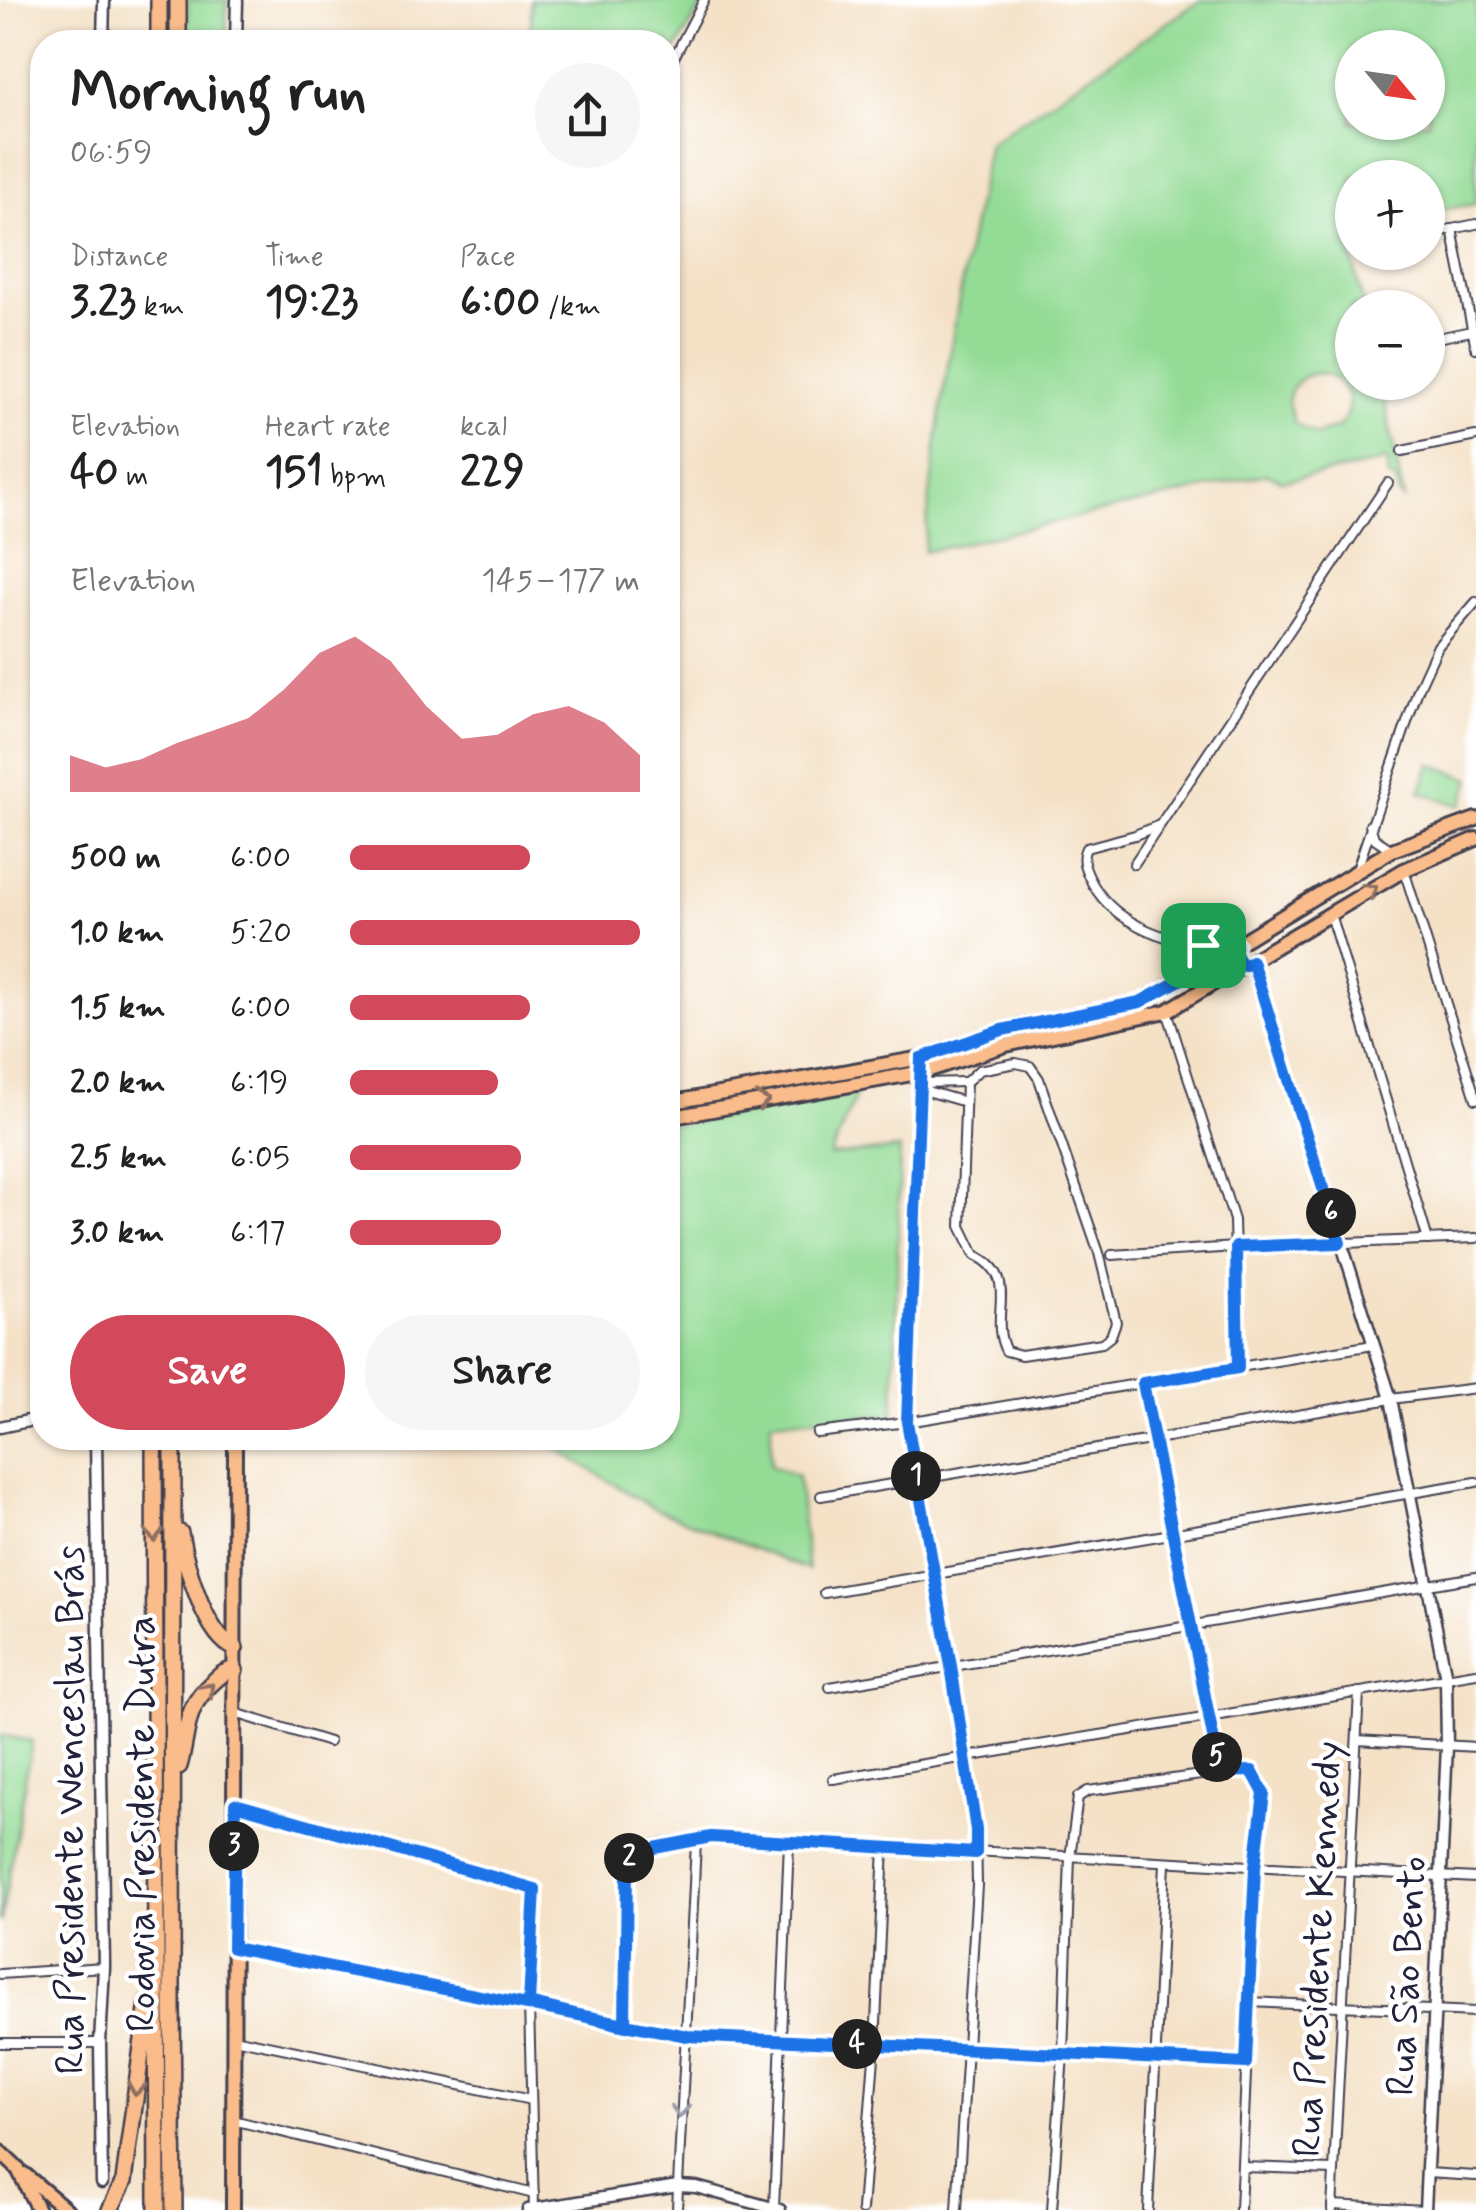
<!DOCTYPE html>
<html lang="en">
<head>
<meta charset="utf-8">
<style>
	body { margin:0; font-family:Mynerve,sans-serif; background:#f6f6f6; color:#222; height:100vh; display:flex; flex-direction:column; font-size:38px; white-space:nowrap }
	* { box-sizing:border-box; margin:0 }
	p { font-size:32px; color:#767676 }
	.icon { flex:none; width:55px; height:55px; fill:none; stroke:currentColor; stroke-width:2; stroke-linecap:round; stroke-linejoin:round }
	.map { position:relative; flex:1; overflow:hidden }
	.drawer { position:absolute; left:30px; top:30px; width:650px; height:1420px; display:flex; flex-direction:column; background:#fff; border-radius:40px; box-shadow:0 2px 8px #0004 }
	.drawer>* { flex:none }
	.needle { width:65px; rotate:119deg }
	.controls { position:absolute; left:1335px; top:30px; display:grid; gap:20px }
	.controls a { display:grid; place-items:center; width:110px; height:110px; border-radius:50%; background:#fff; box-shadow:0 2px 8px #0004; font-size:50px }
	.pin { position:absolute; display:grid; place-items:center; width:85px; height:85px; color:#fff; margin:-42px; border-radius:20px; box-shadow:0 5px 15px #0006 }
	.km { position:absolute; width:50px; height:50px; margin:-25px; border-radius:50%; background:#222; color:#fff; font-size:28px; line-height:50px; text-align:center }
	.round { display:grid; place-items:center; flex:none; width:105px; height:105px; border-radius:52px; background:#f6f6f6 }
	.headline { display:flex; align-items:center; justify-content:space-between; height:170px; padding:0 40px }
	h1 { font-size:55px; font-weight:800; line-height:75px }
	.metrics { display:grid; grid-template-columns:repeat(3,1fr); gap:15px; height:170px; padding:10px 40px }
	.metrics div { display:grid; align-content:center }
	.metrics b { font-size:42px; font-weight:800 }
	.metrics small { font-size:28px; font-weight:400 }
	.metrics p { font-size:28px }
	.chart { height:280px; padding:20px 40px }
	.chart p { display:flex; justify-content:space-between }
	.chart svg { width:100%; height:180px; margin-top:10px; fill:#d1495b; opacity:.7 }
	.primary-button { display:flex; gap:20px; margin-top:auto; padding:20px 40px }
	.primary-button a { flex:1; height:115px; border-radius:60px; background:#d1495b; color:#fff; font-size:40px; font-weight:800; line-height:115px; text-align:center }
	.primary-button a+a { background:#f6f6f6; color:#222 }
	ul { padding:0 40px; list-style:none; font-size:32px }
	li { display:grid; grid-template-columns:160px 120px 1fr; align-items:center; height:75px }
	li i { height:25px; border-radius:12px; background:#d1495b }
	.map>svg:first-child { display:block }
	.green { fill:#94dc96; stroke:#5b7f68; stroke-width:2.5; fill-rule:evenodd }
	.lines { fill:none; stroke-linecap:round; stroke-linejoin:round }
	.minor-casing { stroke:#423f50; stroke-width:12 }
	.tertiary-casing { stroke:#423f50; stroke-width:15 }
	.primary-casing { stroke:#423f50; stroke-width:18 }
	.motorway-casing { stroke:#423f50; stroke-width:20 }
	.minor { stroke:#fff; stroke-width:8 }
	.tertiary { stroke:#fff; stroke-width:10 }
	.primary { stroke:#f9bc8a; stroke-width:12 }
	.motorway { stroke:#f9bc8a; stroke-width:15 }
	.oneway { stroke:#8e6f62 }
	.oneway2 { stroke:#9c9ca7 }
	.route-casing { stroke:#fff; stroke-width:20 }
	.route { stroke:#1a73e8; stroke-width:12 }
	.labels { text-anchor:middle; stroke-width:9; stroke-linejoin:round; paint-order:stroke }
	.street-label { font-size:40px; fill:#22223b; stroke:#fff }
</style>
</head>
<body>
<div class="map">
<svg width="1476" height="2210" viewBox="0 0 1476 2210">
	<rect width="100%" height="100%" fill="#fff"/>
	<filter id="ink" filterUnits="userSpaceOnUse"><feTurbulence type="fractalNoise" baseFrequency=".01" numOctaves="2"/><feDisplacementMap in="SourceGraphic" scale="20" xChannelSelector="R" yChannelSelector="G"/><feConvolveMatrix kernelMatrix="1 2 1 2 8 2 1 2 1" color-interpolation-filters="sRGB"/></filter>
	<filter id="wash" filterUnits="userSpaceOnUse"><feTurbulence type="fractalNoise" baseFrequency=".0048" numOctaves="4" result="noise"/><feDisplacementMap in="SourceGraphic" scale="40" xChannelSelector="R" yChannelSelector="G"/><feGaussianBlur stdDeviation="2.25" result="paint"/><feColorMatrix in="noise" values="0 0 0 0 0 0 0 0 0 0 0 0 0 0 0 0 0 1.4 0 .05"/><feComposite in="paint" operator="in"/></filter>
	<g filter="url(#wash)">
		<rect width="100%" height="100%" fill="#f4e1c6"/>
		<g class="green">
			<path d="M 188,0 L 227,0 L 226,42 L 188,42 Z"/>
			<path d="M 531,0 L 705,0 L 677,48 L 668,49 L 668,42 L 531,42 Z"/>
			<path d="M 1201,0 L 1476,0 L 1476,204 L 1428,212 L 1428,178 L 1352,178 L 1352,234 L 1348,242 L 1364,307 L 1352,308 L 1352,382 L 1381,383 L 1404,500 L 1399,496 L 1396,481 L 1387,476 L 1388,462 L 1383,459 L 1378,463 L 1283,481 L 1267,474 L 924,552 C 937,412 961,280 989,143 ZM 1352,48 L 1428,48 L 1428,122 L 1352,122 ZM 1320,373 C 1348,378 1357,405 1339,427 L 1316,435 L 1295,424 L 1288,402 C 1291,384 1301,374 1320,373 Z"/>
			<path d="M 1430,764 L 1471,779 L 1461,806 L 1420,792 Z"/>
			<path d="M 857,1093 L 830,1156 L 900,1149 L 894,1414 L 771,1421 L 771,1466 L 798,1476 L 808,1570 L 651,1507 L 540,1438 L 668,1438 L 668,1126 Z"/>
			<path d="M 0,1735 L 32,1741 L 1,1921 L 0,1921 Z"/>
		</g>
	</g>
	<g filter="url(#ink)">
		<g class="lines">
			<g class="minor-casing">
				<g id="minor">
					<path d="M 668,69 L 704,0"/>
					<path d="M 1452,229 L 1476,348"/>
					<path d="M 1428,234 L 1476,224"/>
					<path d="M 1428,340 L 1476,330"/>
					<path d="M 1402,451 L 1476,436"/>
					<path d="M 1370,825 L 1374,838 L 1392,850"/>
					<path d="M 1157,826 L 1135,835 L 1086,848 C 1081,859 1084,866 1089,877 C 1113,928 1176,944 1228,949"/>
					<path d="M 1134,864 L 1388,483"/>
					<path d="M 1357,869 L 1418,690 L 1438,646 L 1476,602"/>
					<path d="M 1404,870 L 1476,1099"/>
					<path d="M 1330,914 L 1428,1240"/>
					<path d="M 1187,971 L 1203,945"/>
					<path d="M 1167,1011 L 1234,1220 L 1238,1368"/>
					<path d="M 1016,1063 L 1030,1066 L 1039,1079 L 1099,1253 L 1116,1322 L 1111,1336 L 1102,1343 L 1021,1355 L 1006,1351 C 987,1316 1022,1277 975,1255 L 961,1226 L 966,1082 L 979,1070 Z"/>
					<path d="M 923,1072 L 907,1422 L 951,1667 L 976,1829 L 977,1885 L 957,2210"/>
					<path d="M 920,1083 L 966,1082"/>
					<path d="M 920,1089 L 965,1102"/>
					<path d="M 1112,1255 L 1236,1247 L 1476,1238"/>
					<path d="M 1143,1383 L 1220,1772"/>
					<path d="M 817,1433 L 907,1422 L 1373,1345"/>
					<path d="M 821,1496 L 1391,1399 L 1476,1388"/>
					<path d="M 824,1593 L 1476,1482"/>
					<path d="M 830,1687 L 1476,1577"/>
					<path d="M 235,1713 L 329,1742"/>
					<path d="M 1357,1740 L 1476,1747"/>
					<path d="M 833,1779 L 1476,1673"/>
					<path d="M 235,1804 L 535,1889 L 529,2003 L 534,2209"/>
					<path d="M 233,1948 L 687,2036 L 1246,2063"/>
					<path d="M 0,1974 L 104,1967"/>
					<path d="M 1249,2002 L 1476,2012"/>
					<path d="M 625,2026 L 629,1858 C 646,1840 687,1841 711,1837 L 1476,1878"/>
					<path d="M 234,2038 L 531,2100"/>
					<path d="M 0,2043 L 100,2043"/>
					<path d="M 233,2120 L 534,2194"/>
					<path d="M 1242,2167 L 1334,2170"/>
					<path d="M 1427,2173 L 1476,2176"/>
					<path d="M 1332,2205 L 1425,2210"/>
					<path d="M 774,2208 L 789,1842"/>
					<path d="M 677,2210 C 682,2086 691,1963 696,1840"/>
					<path d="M 862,2210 L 875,2045 L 884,1847"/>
					<path d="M 1052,2210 L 1063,2054 L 1070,1857 L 1078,1797 L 1088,1791 L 1243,1769 L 1253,1771 L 1259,1777 L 1264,1793 L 1255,1867 L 1240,2210"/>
					<path d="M 1148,2210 L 1165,1863"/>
					<path d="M 1332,2210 L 1359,1692"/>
				</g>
			</g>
			<g class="tertiary-casing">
				<g id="tertiary">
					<path d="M 103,42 L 104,0"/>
					<path d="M 236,42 L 237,0"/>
					<path d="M 1252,961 L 1391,1399 L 1446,1678 L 1447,1746 L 1425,2210"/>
					<path d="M 0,1427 L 42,1418"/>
					<path d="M 96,1438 L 104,1967 L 100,2043 L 102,2183"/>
					<path d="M 528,2210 L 678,2186 L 696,2187 L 780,2210"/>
				</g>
			</g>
			<g class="primary-casing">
				<g id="primary">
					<path d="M 668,1103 L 921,1058 L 1002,1030 L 1140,1003 L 1392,850 L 1476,819"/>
					<path d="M 668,1118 L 923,1072 L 1006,1045 L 1167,1011 L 1404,870 L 1476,839"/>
					<path d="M 0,2152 L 18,2169 L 38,2210"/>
					<path d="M 24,2174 L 67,2210"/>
					<path d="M 233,2210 L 235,1438"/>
				</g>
			</g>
			<g class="motorway-casing">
				<g id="motorway">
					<path d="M 159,42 L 159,0"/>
					<path d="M 178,42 L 178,0"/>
					<path d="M 154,1438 L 157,2210"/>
					<path d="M 173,1438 L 172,2004 L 174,2210"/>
					<path d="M 180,1533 C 185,1562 205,1637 235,1648"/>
					<path d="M 179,1766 C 189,1731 183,1709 213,1682 C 221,1675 224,1671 235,1670"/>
					<path d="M 110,2210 L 124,2181 L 148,2002"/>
				</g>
			</g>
			<use href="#minor" class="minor"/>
			<use href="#tertiary" class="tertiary"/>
			<use href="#primary" class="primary"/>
			<use href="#motorway" class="motorway"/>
		</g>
		<defs><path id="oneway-chevron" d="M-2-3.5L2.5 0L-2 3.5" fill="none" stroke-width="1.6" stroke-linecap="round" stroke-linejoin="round" transform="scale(2.5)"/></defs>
		<g class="oneway">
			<use href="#oneway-chevron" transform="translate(1371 890) rotate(-31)"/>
			<use href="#oneway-chevron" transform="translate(763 1101) rotate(-10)"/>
			<use href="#oneway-chevron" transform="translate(154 1535) rotate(90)"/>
			<use href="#oneway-chevron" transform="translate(208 1689) rotate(-47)"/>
			<use href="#oneway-chevron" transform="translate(136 2089) rotate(98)"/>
		</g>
		<use class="oneway2" href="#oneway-chevron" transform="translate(680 2111) rotate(93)"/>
	</g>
	<g class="lines" filter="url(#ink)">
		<g class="route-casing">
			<path id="route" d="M 1203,945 L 1182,979 L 1140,1002 L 1002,1030 L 921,1058 L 907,1422 L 951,1666 L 976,1830 L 976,1853 L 711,1837 L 634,1852 L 629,1858 L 627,1870 L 625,2026 L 529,2003 L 535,1889 L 235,1804 L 233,1948 L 687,2036 L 1246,2063 L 1255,1867 L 1264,1793 L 1252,1771 L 1220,1772 L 1143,1383 L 1238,1368 L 1236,1247 L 1340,1243 L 1252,961 L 1244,966 C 1236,960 1233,953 1236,944 L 1228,949 L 1203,945"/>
		</g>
		<use href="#route" class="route"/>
	</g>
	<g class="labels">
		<g class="street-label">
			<text transform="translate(69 1810) rotate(-90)" y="14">Rua Presidente Wenceslau Brás</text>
			<text transform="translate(140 1824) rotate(-90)" y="14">Rodovia Presidente Dutra</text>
			<text transform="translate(1316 1949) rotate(-87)" y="14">Rua Presidente Kennedy</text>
			<text transform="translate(1405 1976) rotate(-87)" y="14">Rua São Bento</text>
		</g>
	</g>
</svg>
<div class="controls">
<a><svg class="needle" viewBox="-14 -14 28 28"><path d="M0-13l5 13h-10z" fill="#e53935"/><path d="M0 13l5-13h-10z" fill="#767676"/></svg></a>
<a>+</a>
<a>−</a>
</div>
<div class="pin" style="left:1203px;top:945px;background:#1e9e55"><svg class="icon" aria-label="arrive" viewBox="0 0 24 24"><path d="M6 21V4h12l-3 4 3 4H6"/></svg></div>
<b class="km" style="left:916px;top:1476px">1</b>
<b class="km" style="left:629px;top:1858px">2</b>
<b class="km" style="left:234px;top:1846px">3</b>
<b class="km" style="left:857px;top:2044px">4</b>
<b class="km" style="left:1217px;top:1757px">5</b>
<b class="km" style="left:1331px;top:1213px">6</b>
<section class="drawer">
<div class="headline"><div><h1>Morning run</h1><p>06:59</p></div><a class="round"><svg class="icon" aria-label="share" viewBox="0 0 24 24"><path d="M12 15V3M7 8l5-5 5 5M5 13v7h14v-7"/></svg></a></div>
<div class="metrics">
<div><p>Distance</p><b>3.23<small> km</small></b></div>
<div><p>Time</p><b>19:23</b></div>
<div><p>Pace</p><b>6:00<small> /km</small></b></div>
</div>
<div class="metrics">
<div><p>Elevation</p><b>40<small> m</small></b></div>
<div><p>Heart rate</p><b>151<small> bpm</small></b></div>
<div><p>kcal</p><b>229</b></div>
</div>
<div class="chart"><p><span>Elevation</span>145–177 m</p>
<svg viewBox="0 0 160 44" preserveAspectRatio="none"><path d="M0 44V35L10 38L20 36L30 32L40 29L50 26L60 19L70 10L80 6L90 12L100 23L110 31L120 30L130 25L140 23L150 27L160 35V44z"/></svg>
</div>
<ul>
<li><b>500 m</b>6:00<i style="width:62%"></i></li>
<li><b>1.0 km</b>5:20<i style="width:100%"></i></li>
<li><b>1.5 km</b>6:00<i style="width:62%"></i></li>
<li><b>2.0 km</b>6:19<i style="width:51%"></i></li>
<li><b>2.5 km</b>6:05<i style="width:59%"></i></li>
<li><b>3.0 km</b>6:17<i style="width:52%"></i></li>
</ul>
<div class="primary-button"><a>Save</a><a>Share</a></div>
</section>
</div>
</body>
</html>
